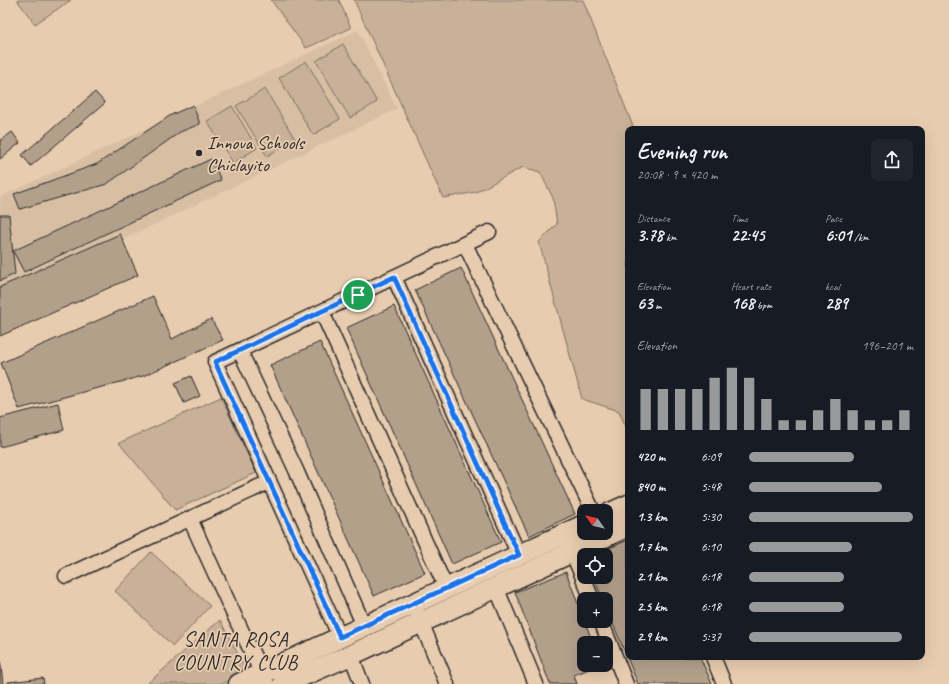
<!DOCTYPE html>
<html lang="en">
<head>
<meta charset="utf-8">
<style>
	body { margin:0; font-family:Caveat,sans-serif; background:#20242c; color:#f1f3f6; height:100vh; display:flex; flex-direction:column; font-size:15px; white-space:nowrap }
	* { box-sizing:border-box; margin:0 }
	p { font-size:13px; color:#9ea1a6 }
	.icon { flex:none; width:22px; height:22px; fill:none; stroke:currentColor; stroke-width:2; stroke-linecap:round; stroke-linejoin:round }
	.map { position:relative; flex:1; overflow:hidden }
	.drawer { position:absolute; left:625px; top:126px; width:300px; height:534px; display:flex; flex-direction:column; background:#171b24; border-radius:8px; box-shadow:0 4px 16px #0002 }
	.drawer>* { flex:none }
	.needle { width:26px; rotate:304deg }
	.fabs { position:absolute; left:577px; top:504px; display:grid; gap:8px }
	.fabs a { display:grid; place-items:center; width:36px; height:36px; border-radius:8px; background:#171b24; box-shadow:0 4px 16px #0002; font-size:20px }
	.pin { position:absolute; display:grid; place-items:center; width:34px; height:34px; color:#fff; margin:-17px; border:2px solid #fff; border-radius:50%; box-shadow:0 1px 4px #0007 }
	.round { display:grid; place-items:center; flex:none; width:42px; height:42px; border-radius:8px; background:#20242c }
	.overview { display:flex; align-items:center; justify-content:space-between; height:68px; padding:0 12px }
	h1 { font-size:22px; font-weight:800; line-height:30px }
	.stats { display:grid; grid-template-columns:repeat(3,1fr); gap:6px; height:68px; padding:4px 12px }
	.stats div { display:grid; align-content:center }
	.stats b { font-size:17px; font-weight:800 }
	.stats small { font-size:11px; font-weight:400 }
	.stats p { font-size:11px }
	.chart { height:112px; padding:8px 12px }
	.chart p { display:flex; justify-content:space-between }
	.chart svg { width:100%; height:72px; margin-top:4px; stroke:#98999b; stroke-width:6 }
	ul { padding:0 12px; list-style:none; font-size:13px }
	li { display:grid; grid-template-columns:64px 48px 1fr; align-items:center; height:30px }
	li i { height:10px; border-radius:5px; background:#98999b }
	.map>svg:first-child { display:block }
	.built { fill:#d8bfa4 }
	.green { fill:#c9b199; stroke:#7a6e62 }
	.building { fill:#b3a08b; stroke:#2b2b2b }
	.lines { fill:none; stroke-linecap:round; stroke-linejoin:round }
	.street-casing { stroke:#2b2b2b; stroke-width:17 }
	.secondary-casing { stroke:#2b2b2b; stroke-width:23 }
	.street { stroke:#e8ccaf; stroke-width:14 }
	.secondary { stroke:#e8ccaf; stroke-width:20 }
	.route-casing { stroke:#fff; stroke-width:8 }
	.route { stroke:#1a73e8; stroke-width:5 }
	.poi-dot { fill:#2b2b2b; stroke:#e8ccaf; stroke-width:1.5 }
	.labels { text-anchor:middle; stroke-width:3.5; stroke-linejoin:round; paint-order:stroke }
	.poi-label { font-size:19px; fill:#2b2b2b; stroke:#e8ccaf; text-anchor:start }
	.neighbourhood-label { font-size:20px; letter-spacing:1px; fill:#2b2b2b; stroke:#e8ccaf }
</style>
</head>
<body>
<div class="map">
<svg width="949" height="684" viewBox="0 0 949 684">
	<rect width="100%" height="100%" fill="#e8ccaf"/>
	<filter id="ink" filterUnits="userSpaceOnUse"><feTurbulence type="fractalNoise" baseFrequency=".025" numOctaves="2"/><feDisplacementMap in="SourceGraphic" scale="8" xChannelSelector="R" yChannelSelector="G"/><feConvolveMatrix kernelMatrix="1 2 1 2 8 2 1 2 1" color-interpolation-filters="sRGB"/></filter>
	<g filter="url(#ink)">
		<path class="built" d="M 358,30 L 397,109 L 0,298 L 0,197 Z"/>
		<g class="green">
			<path d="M 17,0 L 71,0 L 35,24 Z"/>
			<path d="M 271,0 L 339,0 L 351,28 L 306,48 Z"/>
			<path d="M 354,0 L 583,0 L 634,129 L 628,129 L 628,431 L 619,411 L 582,399 L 539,242 L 557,224 L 553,198 L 540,172 L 523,167 L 476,192 L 443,198 Z"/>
			<path d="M 343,44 L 377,102 L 350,118 L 316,61 Z"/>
			<path d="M 306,61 L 340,119 L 313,135 L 279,78 Z"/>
			<path d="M 265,89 L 295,139 L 267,156 L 236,106 Z"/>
			<path d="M 232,106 L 257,148 L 233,163 L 207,121 Z"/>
			<path d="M 221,397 L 256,473 L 175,510 L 119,443 Z"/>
			<path d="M 151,552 L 210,606 L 173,646 L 115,591 Z"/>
			<path d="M 220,620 L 248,673 L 222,684 L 147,684 Z"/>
		</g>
		<g class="building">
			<path d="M 95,92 L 105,103 L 31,166 L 22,155 Z"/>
			<path d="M 193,105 L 200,124 L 180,132 L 107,184 L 20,209 L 14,194 L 97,164 L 171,115 Z"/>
			<path d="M 12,132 L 20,143 L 0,159 L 0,141 Z"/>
			<path d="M 211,159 L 221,180 L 24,272 L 13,251 Z"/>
			<path d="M 0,215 L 9,215 L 15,274 L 0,281 Z"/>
			<path d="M 120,234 L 138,275 L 0,336 L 0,287 Z"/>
			<path d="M 461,268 L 575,514 L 529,536 L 415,290 Z"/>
			<path d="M 153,296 L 172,339 L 211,319 L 223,340 L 143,376 L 19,409 L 1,363 Z"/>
			<path d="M 394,306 L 501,542 L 452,564 L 346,328 Z"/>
			<path d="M 320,342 L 425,573 L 374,596 L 270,365 Z"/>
			<path d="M 191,376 L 200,396 L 184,403 L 175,383 Z"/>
			<path d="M 58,403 L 64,430 L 0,447 L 0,418 Z"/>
			<path d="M 628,540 L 628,657 L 700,657 L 712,684 L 638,684 L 606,607 L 606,599 L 603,599 L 593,577 L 606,577 L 606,555 L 593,555 Z"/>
			<path d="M 566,572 L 593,643 L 584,643 L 584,665 L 599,665 L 574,675 L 577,684 L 550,684 L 515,592 Z"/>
			<path d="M 0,658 L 3,684 L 0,684 Z"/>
			<path d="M 43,678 L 44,684 L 8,684 L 8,682 Z"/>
		</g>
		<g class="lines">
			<g class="street-casing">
				<g id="street">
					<path d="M 465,244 L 593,511"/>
					<path d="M 394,277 L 519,555"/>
					<path d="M 322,312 L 446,588"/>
					<path d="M 240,351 L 296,470 L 364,626"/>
					<path d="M 190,519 L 235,617 L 267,684"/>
					<path d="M 569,545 L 592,599"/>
					<path d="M 66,576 L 269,482"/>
					<path d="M 496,587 L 536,684"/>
					<path d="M 418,615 L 447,684"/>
					<path d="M 601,621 L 626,684"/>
					<path d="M 340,637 L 215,362 L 489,232"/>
					<path d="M 351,655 L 362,684"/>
					<path d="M 713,657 L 724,684"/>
				</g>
			</g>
			<g class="secondary-casing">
				<g id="secondary">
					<path d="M 606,515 L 628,505"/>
					<path d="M 239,684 L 584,525"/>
					<path d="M 283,684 L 351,655 L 628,526"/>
				</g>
			</g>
			<use href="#street" class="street"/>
			<use href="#secondary" class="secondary"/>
		</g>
	</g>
	<g class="lines" filter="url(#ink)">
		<g class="route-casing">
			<path id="route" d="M 394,277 L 519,555 L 340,637 L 215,362 Z"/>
		</g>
		<use href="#route" class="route"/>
	</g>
	<circle class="poi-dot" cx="199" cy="153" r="4"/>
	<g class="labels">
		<g class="poi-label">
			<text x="207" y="149">Innova Schools<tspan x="207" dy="22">Chiclayito</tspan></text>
		</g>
		<g class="neighbourhood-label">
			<text x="236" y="646">SANTA ROSA<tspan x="236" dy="23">COUNTRY CLUB</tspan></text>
		</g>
	</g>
</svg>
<div class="fabs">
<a><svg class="needle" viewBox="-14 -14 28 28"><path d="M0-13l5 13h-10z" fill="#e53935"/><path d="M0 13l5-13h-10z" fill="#9ea1a6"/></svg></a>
<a><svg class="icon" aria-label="locate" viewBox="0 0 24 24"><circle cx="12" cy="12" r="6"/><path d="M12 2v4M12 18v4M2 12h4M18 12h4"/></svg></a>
<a>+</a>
<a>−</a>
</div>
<div class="pin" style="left:358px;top:295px;background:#1e9e55"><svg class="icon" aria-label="arrive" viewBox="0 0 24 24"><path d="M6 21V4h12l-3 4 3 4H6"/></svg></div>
<section class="drawer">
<div class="overview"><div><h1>Evening run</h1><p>20:08 · 9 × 420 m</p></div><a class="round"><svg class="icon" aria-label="share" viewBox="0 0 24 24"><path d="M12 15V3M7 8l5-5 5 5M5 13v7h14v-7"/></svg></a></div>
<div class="stats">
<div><p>Distance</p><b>3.78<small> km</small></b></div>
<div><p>Time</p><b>22:45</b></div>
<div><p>Pace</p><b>6:01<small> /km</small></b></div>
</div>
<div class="stats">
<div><p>Elevation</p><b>63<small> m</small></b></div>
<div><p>Heart rate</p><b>168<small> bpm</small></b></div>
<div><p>kcal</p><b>289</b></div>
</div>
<div class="chart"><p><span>Elevation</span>196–201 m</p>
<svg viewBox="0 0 160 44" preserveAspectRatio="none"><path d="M5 44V19M15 44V19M25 44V19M35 44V19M45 44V12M55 44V6M65 44V12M75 44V25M85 44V38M95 44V38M105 44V32M115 44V25M125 44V32M135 44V38M145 44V38M155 44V32"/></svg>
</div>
<ul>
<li><b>420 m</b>6:09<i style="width:64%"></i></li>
<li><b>840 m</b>5:48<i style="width:81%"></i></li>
<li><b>1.3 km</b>5:30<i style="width:100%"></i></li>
<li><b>1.7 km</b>6:10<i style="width:63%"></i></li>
<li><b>2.1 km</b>6:18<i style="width:58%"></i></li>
<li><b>2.5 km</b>6:18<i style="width:58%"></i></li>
<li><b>2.9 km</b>5:37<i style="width:93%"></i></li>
</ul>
</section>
</div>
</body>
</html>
